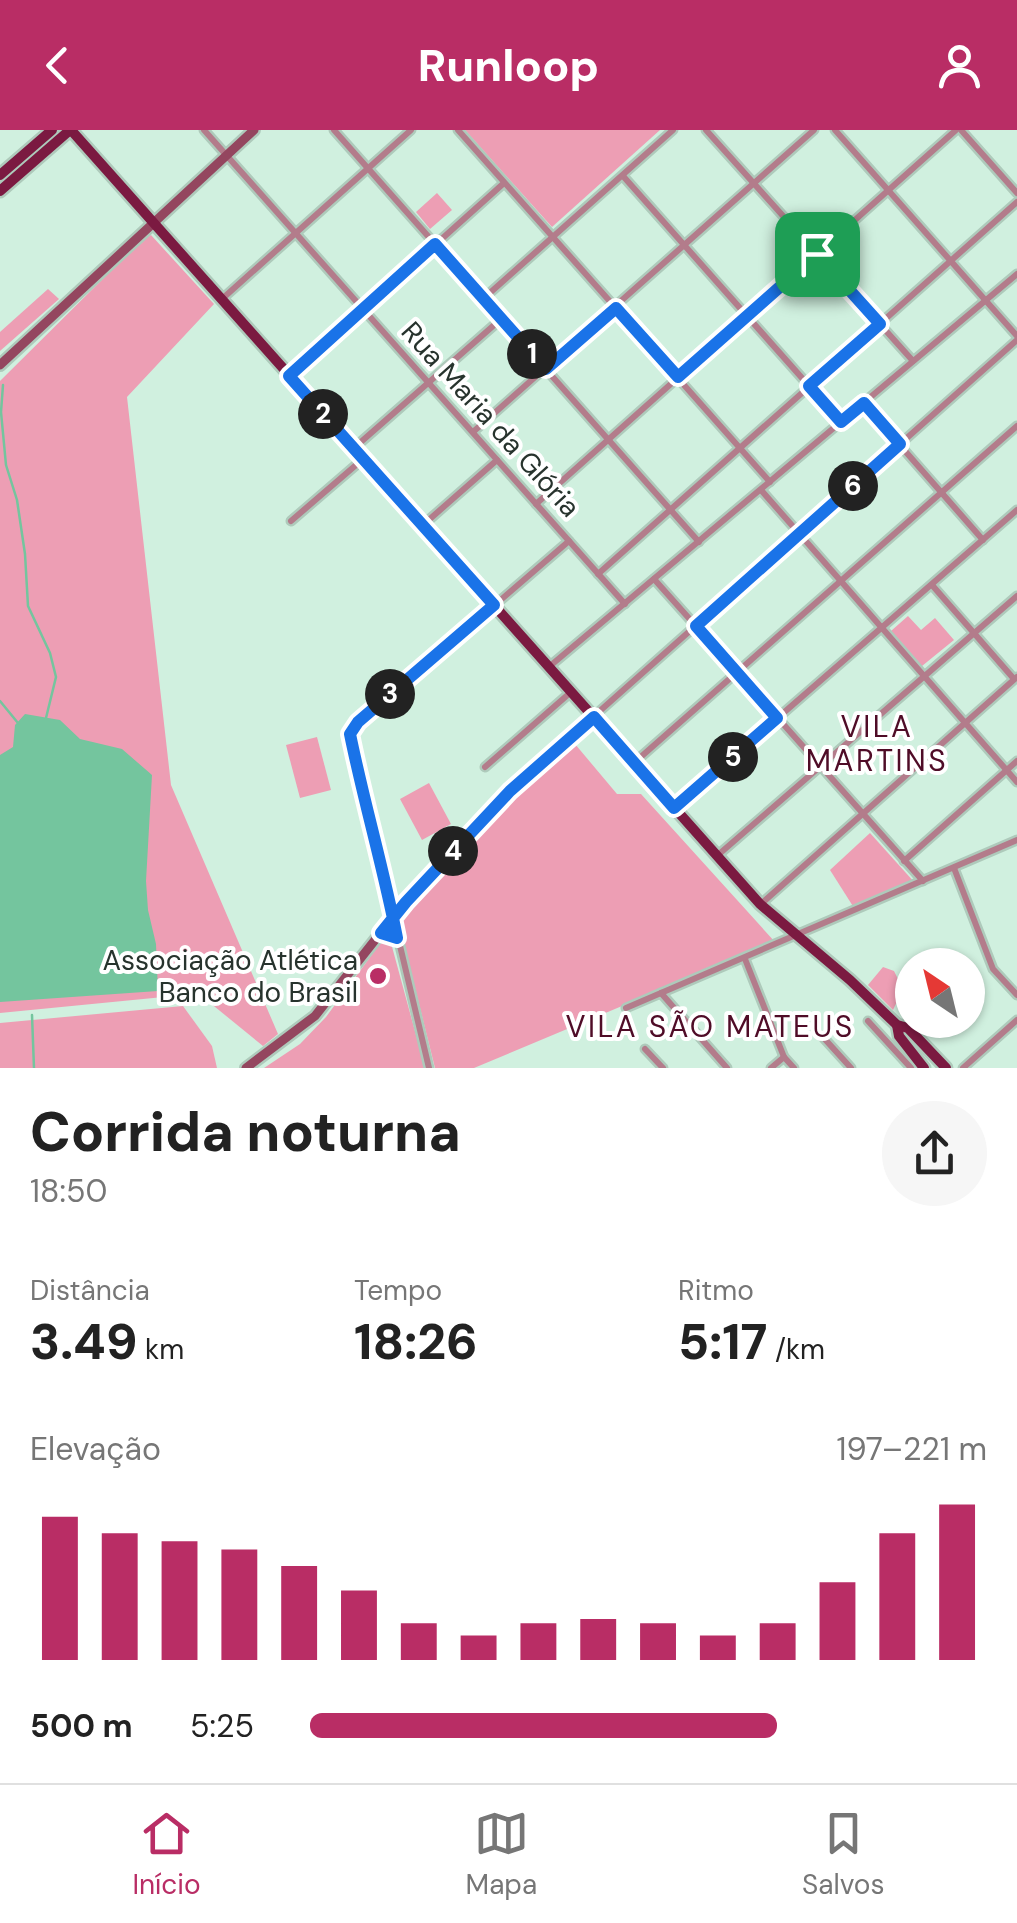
<!DOCTYPE html>
<html lang="pt">
<head>
<meta charset="utf-8">
<style>
	body { margin:0; font-family:"DM Sans",sans-serif; background:#f6f6f6; color:#222; height:100vh; display:flex; flex-direction:column; font-size:38px; white-space:nowrap }
	* { box-sizing:border-box; margin:0 }
	p { font-size:32px; color:#767676 }
	.icon { flex:none; width:55px; height:55px; fill:none; stroke:currentColor; stroke-width:2; stroke-linecap:round; stroke-linejoin:round }
	.map { position:relative; height:938px; overflow:hidden }
	.panel { display:flex; flex-direction:column; background:#fff; flex:1 }
	.panel>* { flex:none }
	.needle { width:65px; rotate:325deg }
	.fabs { position:absolute; left:895px; top:818px; display:grid; gap:20px }
	.fabs a { display:grid; place-items:center; width:90px; height:90px; border-radius:50%; background:#fff; box-shadow:0 2px 8px #0004; font-size:50px }
	.pin { position:absolute; display:grid; place-items:center; width:85px; height:85px; color:#fff; margin:-42px; border-radius:20px; box-shadow:0 5px 15px #0006 }
	.km { position:absolute; width:50px; height:50px; margin:-25px; border-radius:50%; background:#222; color:#fff; font-size:28px; line-height:50px; text-align:center }
	.round { display:grid; place-items:center; flex:none; width:105px; height:105px; border-radius:52px; background:#f6f6f6 }
	.head { display:flex; align-items:center; justify-content:space-between; height:170px; padding:0 30px }
	h1 { font-size:55px; font-weight:800; line-height:75px }
	.metrics { display:grid; grid-template-columns:repeat(3,1fr); gap:15px; height:170px; padding:10px 30px }
	.metrics div { display:grid; align-content:center }
	.metrics b { font-size:50px; font-weight:800 }
	.metrics small { font-size:28px; font-weight:400 }
	.metrics p { font-size:28px }
	.chart { height:280px; padding:20px 30px }
	.chart p { display:flex; justify-content:space-between }
	.chart svg { width:100%; height:180px; margin-top:10px; stroke:#b92d65; stroke-width:6 }
	ul { padding:0 30px; list-style:none; font-size:32px }
	li { display:grid; grid-template-columns:160px 120px 1fr; align-items:center; height:75px }
	li i { height:25px; border-radius:12px; background:#b92d65 }
	header { display:flex; justify-content:space-between; align-items:center; height:130px; padding:0 30px; background:#b92d65; color:#fff; font-size:45px; font-weight:800 }
	.menu { display:flex; justify-content:space-around; align-items:center; height:140px; border-top:2px solid #e0e0e0; background:#fff; font-size:28px; color:#767676 }
	.menu a { display:grid; justify-items:center; gap:5px }
	.menu .selected { color:#b92d65 }
	.map>svg:first-child { display:block }
	.green { fill:#ed9eb4 }
	.water { fill:#74c59e }
	.lines { fill:none; stroke-linecap:round; stroke-linejoin:round }
	.stream { stroke:#74c59e; stroke-width:2.5 }
	.street-casing { stroke:#aecabb; stroke-width:11 }
	.secondary-casing { stroke:#aecabb; stroke-width:14 }
	.primary-casing { stroke:#aecabb; stroke-width:15 }
	.street { stroke:#b37c8b; stroke-width:6 }
	.secondary { stroke:#94465f; stroke-width:9 }
	.primary { stroke:#7b1a41; stroke-width:10 }
	.route-casing { stroke:#fff; stroke-width:20 }
	.route { stroke:#1a73e8; stroke-width:12 }
	.poi-dot { fill:#b92d65; stroke:#fff; stroke-width:4 }
	.labels { text-anchor:middle; stroke-width:8; stroke-linejoin:round; paint-order:stroke }
	.street-label { font-size:28px; fill:#27332d; stroke:#fff }
	.poi-label { font-size:28px; fill:#27332d; stroke:#fff; text-anchor:end }
	.neighbourhood-label { font-size:30px; letter-spacing:2.5px; fill:#4f0c27; stroke:#fff }
</style>
</head>
<body>
<header><svg class="icon" aria-label="back" viewBox="0 0 24 24"><path d="M15 5l-7 7 7 7"/></svg>Runloop<svg class="icon" aria-label="person" viewBox="0 0 24 24"><circle cx="12" cy="8" r="4"/><path d="M4 21q1-7 8-7t8 7"/></svg></header>
<div class="map">
<svg width="1017" height="938" viewBox="0 0 1017 938">
	<rect width="100%" height="100%" fill="#d0f0df"/>
	<g class="green">
		<path d="M 465,0 L 660,0 L 552,97 Z"/>
		<path d="M 437,63 L 452,80 L 430,99 L 416,82 Z"/>
		<path d="M 151,105 L 214,174 L 127,267 L 171,655 L 278,904 L 263,916 L 209,872 L 184,865 L 0,883 L 0,251 L 140,112 Z"/>
		<path d="M 48,159 L 59,169 L 0,221 L 0,202 Z"/>
		<path d="M 908,486 L 921,500 L 935,488 L 954,510 L 922,536 L 891,501 Z"/>
		<path d="M 317,607 L 331,660 L 300,668 L 286,615 Z"/>
		<path d="M 575,614 L 617,664 L 641,664 L 775,812 L 474,938 L 435,938 L 398,790 L 518,664 Z"/>
		<path d="M 429,653 L 451,694 L 422,710 L 400,669 Z"/>
		<path d="M 870,703 L 915,753 L 856,781 L 830,740 Z"/>
		<path d="M 382,811 L 391,813 L 425,938 L 264,938 L 300,914 L 326,887 Z"/>
		<path d="M 883,837 L 894,841 L 903,859 L 893,880 L 868,855 Z"/>
		<path d="M 183,876 L 212,916 L 217,938 L 0,938 L 0,893 Z"/>
	</g>
	<path class="water" d="M 25,584 L 60,590 L 80,609 L 122,619 L 152,645 L 146,751 L 148,780 L 156,814 L 158,861 L 0,872 L 0,625 L 13,617 L 15,595 Z"/>
	<g class="lines">
		<g class="stream">
			<path d="M 3,255 L 1,282 L 6,335 L 17,370 L 25,424 L 28,476 L 50,523 L 56,547 L 46,588"/>
			<path d="M 0,571 L 18,593"/>
			<path d="M 32,885 L 34,938"/>
		</g>
		<g class="street-casing">
			<g id="street">
				<path d="M 204,0 L 625,474"/>
				<path d="M 334,0 L 699,412"/>
				<path d="M 458,0 L 770,352"/>
				<path d="M 706,0 L 913,231"/>
				<path d="M 835,0 L 1017,206"/>
				<path d="M 961,0 L 1017,63"/>
				<path d="M 623,46 L 841,292"/>
				<path d="M 222,169 L 411,0"/>
				<path d="M 483,169 L 673,0"/>
				<path d="M 289,246 L 504,53"/>
				<path d="M 863,273 L 983,410"/>
				<path d="M 473,302 L 814,0"/>
				<path d="M 354,318 L 501,189"/>
				<path d="M 761,360 L 1017,652"/>
				<path d="M 536,374 L 956,0"/>
				<path d="M 291,391 L 363,329"/>
				<path d="M 423,395 L 497,330"/>
				<path d="M 598,444 L 1017,72"/>
				<path d="M 654,449 L 923,751"/>
				<path d="M 932,455 L 1014,549"/>
				<path d="M 550,536 L 1017,144"/>
				<path d="M 593,587 L 1017,210"/>
				<path d="M 635,632 L 1017,296"/>
				<path d="M 485,637 L 571,562"/>
				<path d="M 675,677 L 1017,380"/>
				<path d="M 718,725 L 1017,466"/>
				<path d="M 904,731 L 1017,631"/>
				<path d="M 954,738 L 993,839 L 1017,865"/>
				<path d="M 761,774 L 1017,547"/>
				<path d="M 745,829 L 784,927 L 794,938"/>
				<path d="M 661,863 L 727,938"/>
				<path d="M 626,878 L 1017,710"/>
				<path d="M 868,891 L 911,938"/>
				<path d="M 822,906 L 851,938"/>
				<path d="M 645,919 L 663,938"/>
				<path d="M 429,938 L 350,605 L 358,593 L 569,411"/>
				<path d="M 771,938 L 784,927"/>
				<path d="M 963,938 L 1017,890"/>
			</g>
		</g>
		<g class="secondary-casing">
			<g id="secondary">
				<path d="M 0,235 L 254,0"/>
				<path d="M 246,938 L 315,886 L 405,772 L 510,661 L 593,587"/>
			</g>
		</g>
		<g class="primary-casing">
			<g id="primary">
				<path d="M 71,0 L 760,774 L 850,850 L 897,895 L 908,898 L 946,938"/>
				<path d="M 0,45 L 52,0"/>
				<path d="M 0,61 L 70,0"/>
				<path d="M 897,895 L 899,906 L 924,938"/>
			</g>
		</g>
		<use href="#street" class="street"/>
		<use href="#secondary" class="secondary"/>
		<use href="#primary" class="primary"/>
	</g>
	<g class="lines">
		<g class="route-casing">
			<path id="route" d="M 817,124 L 678,247 L 616,178 L 546,239 L 435,114 L 289,246 L 494,475 L 358,592 L 350,604 C 364,673 384,740 397,808 L 381,803 L 406,772 L 510,661 L 594,587 L 674,678 L 777,588 L 696,496 L 900,314 L 864,273 L 841,292 L 809,256 L 880,194 L 817,124"/>
		</g>
		<use href="#route" class="route"/>
	</g>
	<circle class="poi-dot" cx="378" cy="846" r="10"/>
	<g class="labels">
		<g class="street-label">
			<text transform="translate(491 289) rotate(48)" y="10">Rua Maria da Glória</text>
		</g>
		<g class="poi-label">
			<text x="358" y="840">Associação Atlética<tspan x="358" dy="32">Banco do Brasil</tspan></text>
		</g>
		<g class="neighbourhood-label">
			<text x="877" y="607">VILA<tspan x="877" dy="34">MARTINS</tspan></text>
			<text x="710" y="907">VILA SÃO MATEUS</text>
		</g>
	</g>
</svg>
<div class="fabs">
<a><svg class="needle" viewBox="-14 -14 28 28"><path d="M0-13l5 13h-10z" fill="#e53935"/><path d="M0 13l5-13h-10z" fill="#767676"/></svg></a>
</div>
<div class="pin" style="left:817px;top:124px;background:#1e9e55"><svg class="icon" aria-label="arrive" viewBox="0 0 24 24"><path d="M6 21V4h12l-3 4 3 4H6"/></svg></div>
<b class="km" style="left:532px;top:224px">1</b>
<b class="km" style="left:323px;top:284px">2</b>
<b class="km" style="left:390px;top:564px">3</b>
<b class="km" style="left:453px;top:721px">4</b>
<b class="km" style="left:733px;top:627px">5</b>
<b class="km" style="left:853px;top:356px">6</b>
</div>
<section class="panel">
<div class="head"><div><h1>Corrida noturna</h1><p>18:50</p></div><a class="round"><svg class="icon" aria-label="share" viewBox="0 0 24 24"><path d="M12 15V3M7 8l5-5 5 5M5 13v7h14v-7"/></svg></a></div>
<div class="metrics">
<div><p>Distância</p><b>3.49<small> km</small></b></div>
<div><p>Tempo</p><b>18:26</b></div>
<div><p>Ritmo</p><b>5:17<small> /km</small></b></div>
</div>
<div class="chart"><p><span>Elevação</span>197–221 m</p>
<svg viewBox="0 0 160 44" preserveAspectRatio="none"><path d="M5 44V9M15 44V13M25 44V15M35 44V17M45 44V21M55 44V27M65 44V35M75 44V38M85 44V35M95 44V34M105 44V35M115 44V38M125 44V35M135 44V25M145 44V13M155 44V6"/></svg>
</div>
<ul>
<li><b>500 m</b>5:25<i style="width:69%"></i></li>
</ul>
</section>
<nav class="menu">
<a class="selected"><svg class="icon" aria-label="home" viewBox="0 0 24 24"><path d="M3 11l9-7 9 7M6 9v11h12V9"/></svg>Início</a>
<a><svg class="icon" aria-label="map" viewBox="0 0 24 24"><path d="M3 6l6-2 6 2 6-2v14l-6 2-6-2-6 2zM9 4v14M15 6v14"/></svg>Mapa</a>
<a><svg class="icon" aria-label="saved" viewBox="0 0 24 24"><path d="M7 4h10v16l-5-4-5 4z"/></svg>Salvos</a>
</nav>
</body>
</html>
